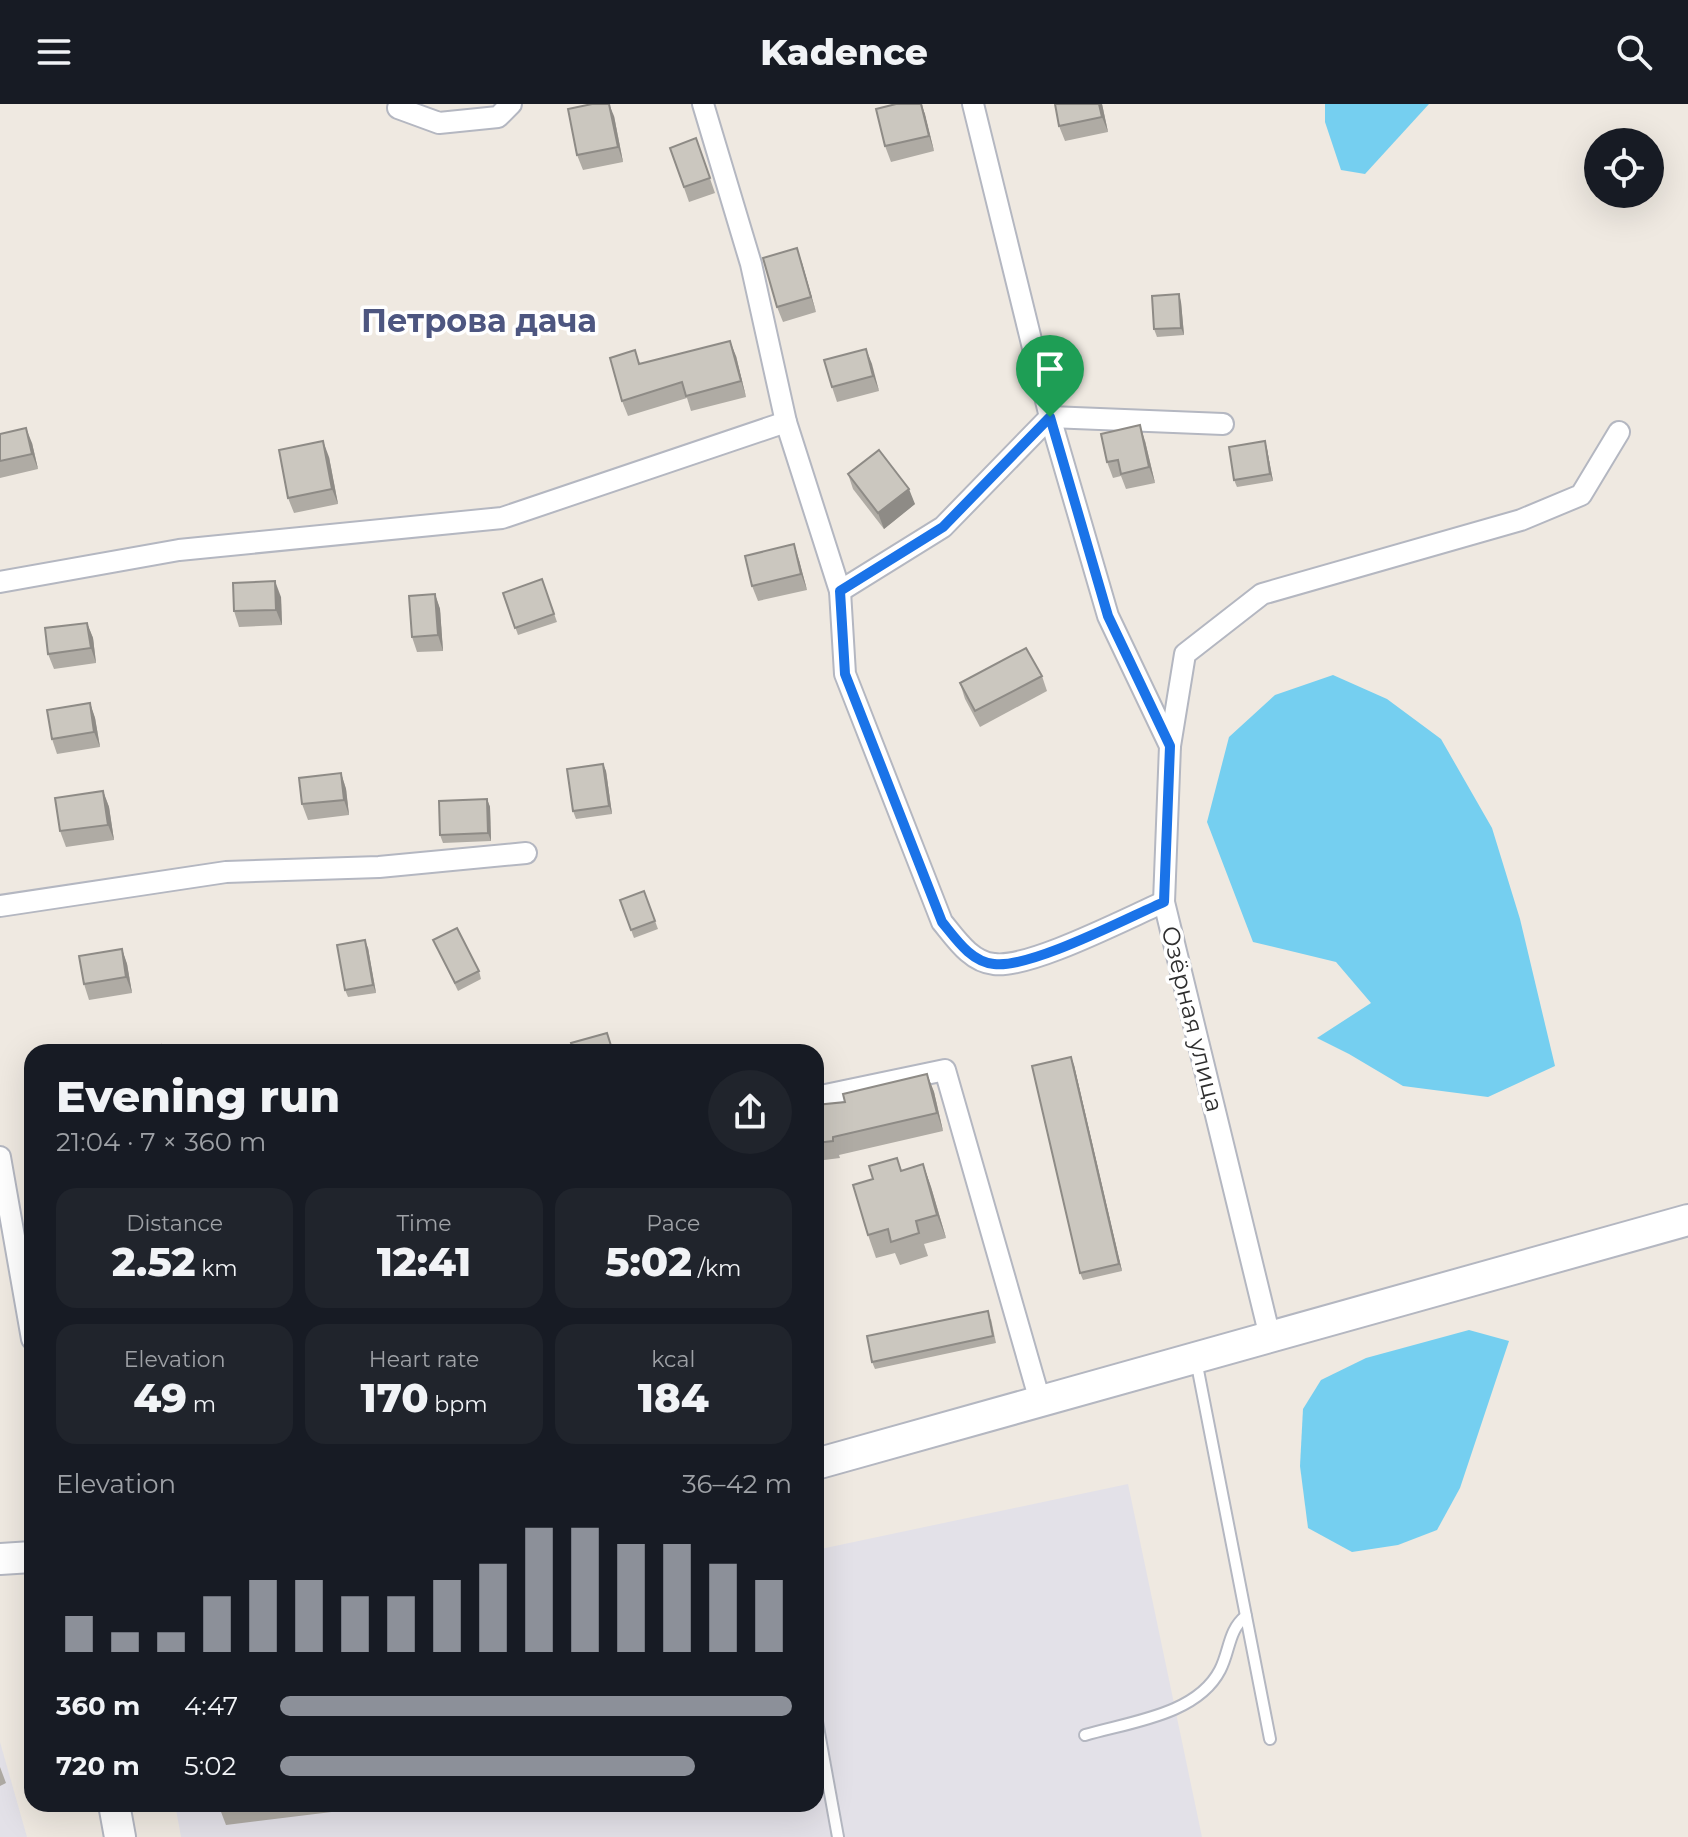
<!DOCTYPE html>
<html lang="en">
<head>
<meta charset="utf-8">
<style>
	body { margin:0; font-family:Montserrat,sans-serif; background:#20242c; color:#f1f3f6; height:100vh; display:flex; flex-direction:column; font-size:30px; white-space:nowrap }
	* { box-sizing:border-box; margin:0 }
	p { font-size:26px; color:#9ea1a6 }
	.icon { flex:none; width:44px; height:44px; fill:none; stroke:currentColor; stroke-width:2; stroke-linecap:round; stroke-linejoin:round }
	.map { position:relative; flex:1; overflow:hidden }
	.side { position:absolute; left:24px; top:940px; width:800px; height:768px; display:flex; flex-direction:column; background:#171b24; border-radius:24px; box-shadow:0 8px 32px #0002 }
	.side>* { flex:none }
	.buttons { position:absolute; left:1584px; top:24px; display:grid; gap:16px }
	.buttons a { display:grid; place-items:center; width:80px; height:80px; border-radius:50%; background:#171b24; box-shadow:0 8px 32px #0002; font-size:40px }
	.pin { position:absolute; display:grid; place-items:center; width:68px; height:68px; color:#fff; margin:-82px -34px; border-radius:50% 50% 50% 0; rotate:-45deg; box-shadow:0 0 8px #0007 }
	.pin .icon { rotate:45deg }
	.round { display:grid; place-items:center; flex:none; width:84px; height:84px; border-radius:42px; background:#20242c }
	.headline { display:flex; align-items:center; justify-content:space-between; height:136px; padding:0 32px }
	h1 { font-size:44px; font-weight:800; line-height:60px }
	.metrics { display:grid; grid-template-columns:repeat(3,1fr); gap:12px; height:136px; padding:8px 32px }
	.metrics div { display:grid; align-content:center; border-radius:20px; background:#20242c; text-align:center }
	.metrics b { font-size:40px; font-weight:800 }
	.metrics small { font-size:22px; font-weight:400 }
	.metrics p { font-size:22px }
	.chart { height:224px; padding:16px 32px }
	.chart p { display:flex; justify-content:space-between }
	.chart svg { width:100%; height:144px; margin-top:8px; stroke:#8c9099; stroke-width:6 }
	ul { padding:0 32px; list-style:none; font-size:26px }
	li { display:grid; grid-template-columns:128px 96px 1fr; align-items:center; height:60px }
	li i { height:20px; border-radius:10px; background:#8c9099 }
	header { display:flex; justify-content:space-between; align-items:center; height:104px; padding:0 32px; background:#171b24; font-size:36px; font-weight:800 }
	.map>svg:first-child { display:block }
	.industrial { fill:#e3e1e8 }
	.water { fill:#75cff0 }
	.lines { fill:none; stroke-linecap:round; stroke-linejoin:round }
	.lane-casing { stroke:#b4b7c1; stroke-width:14 }
	.street-casing { stroke:#b4b7c1; stroke-width:24 }
	.secondary-casing { stroke:#b4b7c1; stroke-width:34 }
	.lane { stroke:#fff; stroke-width:10 }
	.street { stroke:#fff; stroke-width:20 }
	.secondary { stroke:#fff; stroke-width:30 }
	.wall { fill:#afaba4 }
	.shaded-wall { fill:#8e8b86 }
	.building { fill:#cbc7bf; stroke:#8e8b86; stroke-width:2 }
	.route-casing { stroke:#fff; stroke-width:16 }
	.route { stroke:#1a73e8; stroke-width:10 }
	.labels { text-anchor:middle; stroke-width:7; stroke-linejoin:round; paint-order:stroke }
	.street-label { font-size:24px; fill:#2e2e2e; stroke:#fff }
	.district-label { font-size:32px; font-weight:bold; fill:#4d5680; stroke:#fff }
</style>
</head>
<body>
<header><svg class="icon" aria-label="menu" viewBox="0 0 24 24"><path d="M4 6h16M4 12h16M4 18h16"/></svg>Kadence<svg class="icon" aria-label="search" viewBox="0 0 24 24"><circle cx="10" cy="10" r="6"/><path d="M15 15l6 6"/></svg></header>
<div class="map">
<svg width="1688" height="1733" viewBox="0 0 1688 1733">
	<rect width="100%" height="100%" fill="#efe9e1"/>
	<g class="industrial">
		<path d="M 1128,1380 L 1202,1733 L 181,1733 L 175,1700 L 816,1700 L 816,1446 Z"/>
		<path d="M 0,1638 L 27,1733 L 0,1733 Z"/>
	</g>
	<g class="water">
		<path d="M 1325,0 L 1429,0 L 1365,70 L 1341,66 L 1325,18 Z"/>
		<path d="M 1333,571 L 1387,595 L 1441,635 L 1492,724 L 1520,815 L 1555,962 L 1488,993 L 1403,982 L 1349,950 L 1317,934 L 1371,899 L 1336,858 L 1253,838 L 1207,718 L 1229,633 L 1275,591 Z"/>
		<path d="M 1469,1226 L 1509,1237 L 1460,1384 L 1437,1426 L 1398,1441 L 1352,1448 L 1308,1424 L 1300,1362 L 1303,1305 L 1321,1276 L 1366,1254 Z"/>
	</g>
	<g class="lines">
		<g class="lane-casing">
			<g id="lane">
				<path d="M 1196,1256 L 1270,1635"/>
				<path d="M 816,1612 L 838,1733"/>
				<path d="M 1085,1631 C 1129,1618 1197,1611 1220,1566 C 1230,1547 1228,1526 1246,1512"/>
			</g>
		</g>
		<g class="street-casing">
			<g id="street">
				<path d="M 703,0 L 751,160 L 786,318 L 840,487 L 845,570 L 942,818 C 956,835 971,858 994,860 C 1029,865 1127,814 1164,798"/>
				<path d="M 973,0 L 1050,313 L 1108,512 L 1170,642 L 1164,798 L 1270,1233"/>
				<path d="M 398,4 L 439,19 L 498,13 L 511,0"/>
				<path d="M 0,478 L 179,446 L 502,414 L 786,318"/>
				<path d="M 840,487 L 943,423 L 1050,313 L 1223,320"/>
				<path d="M 1170,642 L 1185,550 L 1262,490 L 1521,416 L 1581,391 L 1619,328"/>
				<path d="M 0,802 L 226,768 L 379,763 L 526,749"/>
				<path d="M 816,993 L 945,966 L 1040,1297"/>
				<path d="M 0,1053 L 32,1235"/>
			</g>
		</g>
		<g class="secondary-casing">
			<g id="secondary">
				<path d="M 816,1360 L 1688,1116"/>
				<path d="M 0,1455 L 32,1453"/>
				<path d="M 114,1700 L 120,1733"/>
			</g>
		</g>
		<use href="#lane" class="lane"/>
		<use href="#street" class="street"/>
		<use href="#secondary" class="secondary"/>
	</g>
	<g class="wall">
		<path d="M 896,0 L 922,0 L 934,47 L 891,58 L 885,42 Z"/>
		<path d="M 1102,0 L 1108,28 L 1065,37 L 1059,22 Z"/>
		<path d="M 614,12 L 623,58 L 583,66 L 577,51 Z"/>
		<path d="M 696,34 L 715,89 L 689,98 L 670,44 Z"/>
		<path d="M 802,159 L 816,208 L 783,218 L 777,203 Z"/>
		<path d="M 1181,198 L 1184,231 L 1157,233 L 1154,225 Z"/>
		<path d="M 866,245 L 879,287 L 837,298 L 832,283 Z"/>
		<path d="M 635,246 L 640,260 L 736,252 L 746,293 L 691,307 L 687,294 L 628,312 L 622,297 Z"/>
		<path d="M 0,330 L 32,339 L 38,365 L 0,374 Z"/>
		<path d="M 1145,337 L 1155,379 L 1126,385 L 1121,372 L 1113,374 L 1107,358 Z"/>
		<path d="M 1265,337 L 1267,345 L 1273,377 L 1237,383 L 1234,376 Z"/>
		<path d="M 329,353 L 338,400 L 294,409 L 288,394 Z"/>
		<path d="M 848,370 L 915,400 L 884,425 L 853,385 Z"/>
		<path d="M 799,456 L 807,486 L 758,497 L 752,482 Z"/>
		<path d="M 542,475 L 557,518 L 518,531 L 503,489 Z"/>
		<path d="M 435,490 L 440,505 L 443,547 L 417,548 L 412,533 Z"/>
		<path d="M 281,493 L 282,521 L 239,523 L 234,507 Z"/>
		<path d="M 87,519 L 93,534 L 96,559 L 54,565 L 48,550 Z"/>
		<path d="M 1042,572 L 1047,587 L 980,623 L 965,595 L 960,579 Z"/>
		<path d="M 90,599 L 95,614 L 100,643 L 57,650 L 52,635 Z"/>
		<path d="M 603,660 L 606,667 L 612,710 L 576,715 L 573,707 Z"/>
		<path d="M 341,669 L 346,685 L 349,711 L 308,716 L 302,700 Z"/>
		<path d="M 103,687 L 109,703 L 114,736 L 66,743 L 60,727 Z"/>
		<path d="M 487,695 L 490,703 L 491,737 L 443,739 L 440,731 Z"/>
		<path d="M 644,787 L 658,825 L 634,834 L 620,796 Z"/>
		<path d="M 433,836 L 479,867 L 481,875 L 458,887 Z"/>
		<path d="M 368,844 L 376,889 L 348,893 L 345,886 Z"/>
		<path d="M 122,845 L 127,860 L 132,889 L 89,896 L 84,880 Z"/>
		<path d="M 1074,961 L 1122,1167 L 1083,1176 L 1080,1169 Z"/>
		<path d="M 927,970 L 934,988 L 943,1027 L 839,1051 L 840,1054 L 816,1057 L 816,1001 L 845,998 Z"/>
		<path d="M 897,1054 L 902,1067 L 923,1060 L 931,1083 L 946,1134 L 924,1140 L 928,1152 L 900,1161 L 895,1149 L 876,1154 L 868,1131 L 873,1075 Z"/>
		<path d="M 991,1215 L 996,1239 L 875,1265 L 872,1258 Z"/>
		<path d="M 0,1663 L 6,1679 L 0,1682 Z"/>
		<path d="M 218,1700 L 397,1700 L 226,1721 Z"/>
	</g>
	<g class="shaded-wall">
		<path d="M 609,0 L 614,12 L 623,58 L 618,43 Z"/>
		<path d="M 921,0 L 925,10 L 934,47 L 929,32 Z"/>
		<path d="M 1099,0 L 1102,0 L 1108,28 L 1102,13 Z"/>
		<path d="M 797,144 L 802,159 L 816,208 L 811,193 Z"/>
		<path d="M 1179,190 L 1181,198 L 1184,231 L 1181,224 Z"/>
		<path d="M 730,237 L 736,252 L 746,293 L 741,277 Z"/>
		<path d="M 866,245 L 872,260 L 879,287 L 873,272 Z"/>
		<path d="M 1140,321 L 1145,337 L 1155,379 L 1149,363 Z"/>
		<path d="M 26,324 L 32,339 L 38,365 L 32,350 Z"/>
		<path d="M 323,337 L 329,353 L 338,400 L 332,385 Z"/>
		<path d="M 1265,337 L 1267,345 L 1273,377 L 1270,370 Z"/>
		<path d="M 909,385 L 915,400 L 884,425 L 878,409 Z"/>
		<path d="M 794,440 L 799,456 L 807,486 L 801,470 Z"/>
		<path d="M 275,477 L 281,493 L 282,521 L 276,506 Z"/>
		<path d="M 435,490 L 440,505 L 443,547 L 438,531 Z"/>
		<path d="M 87,519 L 93,534 L 96,559 L 91,544 Z"/>
		<path d="M 90,599 L 95,614 L 100,643 L 94,628 Z"/>
		<path d="M 603,660 L 606,667 L 612,710 L 609,702 Z"/>
		<path d="M 341,669 L 346,685 L 349,711 L 344,696 Z"/>
		<path d="M 103,687 L 109,703 L 114,736 L 108,721 Z"/>
		<path d="M 487,695 L 490,703 L 491,737 L 488,729 Z"/>
		<path d="M 365,836 L 368,844 L 376,889 L 373,881 Z"/>
		<path d="M 122,845 L 127,860 L 132,889 L 126,873 Z"/>
		<path d="M 1071,953 L 1074,961 L 1122,1167 L 1119,1160 Z"/>
		<path d="M 927,970 L 934,988 L 943,1027 L 937,1009 Z"/>
		<path d="M 923,1060 L 931,1083 L 946,1134 L 937,1111 Z"/>
	</g>
	<g class="building">
		<path d="M 592,0 L 609,0 L 618,43 L 577,51 L 568,5 Z"/>
		<path d="M 896,0 L 921,0 L 929,32 L 885,42 L 876,5 Z"/>
		<path d="M 1055,0 L 1099,0 L 1102,13 L 1059,22 Z"/>
		<path d="M 696,34 L 710,74 L 684,83 L 670,44 Z"/>
		<path d="M 797,144 L 811,193 L 777,203 L 763,154 Z"/>
		<path d="M 1179,190 L 1181,224 L 1154,225 L 1152,192 Z"/>
		<path d="M 730,237 L 741,277 L 686,292 L 682,278 L 622,297 L 610,254 L 635,246 L 639,260 Z"/>
		<path d="M 866,245 L 873,272 L 832,283 L 824,256 Z"/>
		<path d="M 1140,321 L 1149,363 L 1121,370 L 1118,356 L 1107,358 L 1101,330 Z"/>
		<path d="M 26,324 L 32,350 L 0,357 L 0,330 Z"/>
		<path d="M 323,337 L 332,385 L 288,394 L 279,346 Z"/>
		<path d="M 1265,337 L 1270,370 L 1234,376 L 1229,343 Z"/>
		<path d="M 879,346 L 909,385 L 878,409 L 848,370 Z"/>
		<path d="M 794,440 L 801,470 L 752,482 L 745,452 Z"/>
		<path d="M 542,475 L 554,510 L 515,524 L 503,489 Z"/>
		<path d="M 275,477 L 276,506 L 234,507 L 233,479 Z"/>
		<path d="M 435,490 L 438,531 L 412,533 L 409,492 Z"/>
		<path d="M 87,519 L 91,544 L 48,550 L 45,524 Z"/>
		<path d="M 1026,544 L 1042,572 L 975,607 L 960,579 Z"/>
		<path d="M 90,599 L 94,628 L 52,635 L 47,606 Z"/>
		<path d="M 603,660 L 609,702 L 573,707 L 567,665 Z"/>
		<path d="M 341,669 L 344,696 L 302,700 L 299,674 Z"/>
		<path d="M 103,687 L 108,721 L 60,727 L 55,694 Z"/>
		<path d="M 487,695 L 488,729 L 440,731 L 439,697 Z"/>
		<path d="M 644,787 L 655,817 L 631,826 L 620,796 Z"/>
		<path d="M 457,824 L 479,867 L 455,879 L 433,836 Z"/>
		<path d="M 365,836 L 373,881 L 345,886 L 337,841 Z"/>
		<path d="M 122,845 L 126,873 L 84,880 L 79,852 Z"/>
		<path d="M 607,929 L 613,948 L 574,948 L 571,939 Z"/>
		<path d="M 161,941 L 162,948 L 126,948 Z"/>
		<path d="M 1071,953 L 1119,1160 L 1080,1169 L 1032,962 Z"/>
		<path d="M 927,970 L 937,1009 L 833,1033 L 833,1037 L 816,1039 L 816,1001 L 845,998 L 843,990 Z"/>
		<path d="M 897,1054 L 901,1067 L 923,1060 L 937,1111 L 916,1117 L 919,1129 L 891,1138 L 888,1125 L 868,1131 L 853,1081 L 873,1075 L 869,1062 Z"/>
		<path d="M 988,1207 L 993,1232 L 872,1258 L 867,1232 Z"/>
	</g>
	<g class="lines">
		<g class="route-casing">
			<path id="route" d="M 1050,313 L 1108,512 L 1170,642 L 1164,798 C 1127,814 1030,865 994,860 C 971,858 956,835 942,818 L 845,570 L 840,487 L 943,423 Z"/>
		</g>
		<use href="#route" class="route"/>
	</g>
	<g class="labels">
		<g class="street-label">
			<text transform="translate(1192 915) rotate(76)" y="8">Озёрная улица</text>
		</g>
		<g class="district-label">
			<text x="479" y="228">Петрова дача</text>
		</g>
	</g>
</svg>
<div class="buttons">
<a><svg class="icon" aria-label="locate" viewBox="0 0 24 24"><circle cx="12" cy="12" r="6"/><path d="M12 2v4M12 18v4M2 12h4M18 12h4"/></svg></a>
</div>
<div class="pin" style="left:1050px;top:313px;background:#1e9e55"><svg class="icon" aria-label="arrive" viewBox="0 0 24 24"><path d="M6 21V4h12l-3 4 3 4H6"/></svg></div>
<section class="side">
<div class="headline"><div><h1>Evening run</h1><p>21:04 · 7 × 360 m</p></div><a class="round"><svg class="icon" aria-label="share" viewBox="0 0 24 24"><path d="M12 15V3M7 8l5-5 5 5M5 13v7h14v-7"/></svg></a></div>
<div class="metrics">
<div><p>Distance</p><b>2.52<small> km</small></b></div>
<div><p>Time</p><b>12:41</b></div>
<div><p>Pace</p><b>5:02<small> /km</small></b></div>
</div>
<div class="metrics">
<div><p>Elevation</p><b>49<small> m</small></b></div>
<div><p>Heart rate</p><b>170<small> bpm</small></b></div>
<div><p>kcal</p><b>184</b></div>
</div>
<div class="chart"><p><span>Elevation</span>36–42 m</p>
<svg viewBox="0 0 160 44" preserveAspectRatio="none"><path d="M5 44V33M15 44V38M25 44V38M35 44V27M45 44V22M55 44V22M65 44V27M75 44V27M85 44V22M95 44V17M105 44V6M115 44V6M125 44V11M135 44V11M145 44V17M155 44V22"/></svg>
</div>
<ul>
<li><b>360 m</b>4:47<i style="width:100%"></i></li>
<li><b>720 m</b>5:02<i style="width:81%"></i></li>
</ul>
</section>
</div>
</body>
</html>
